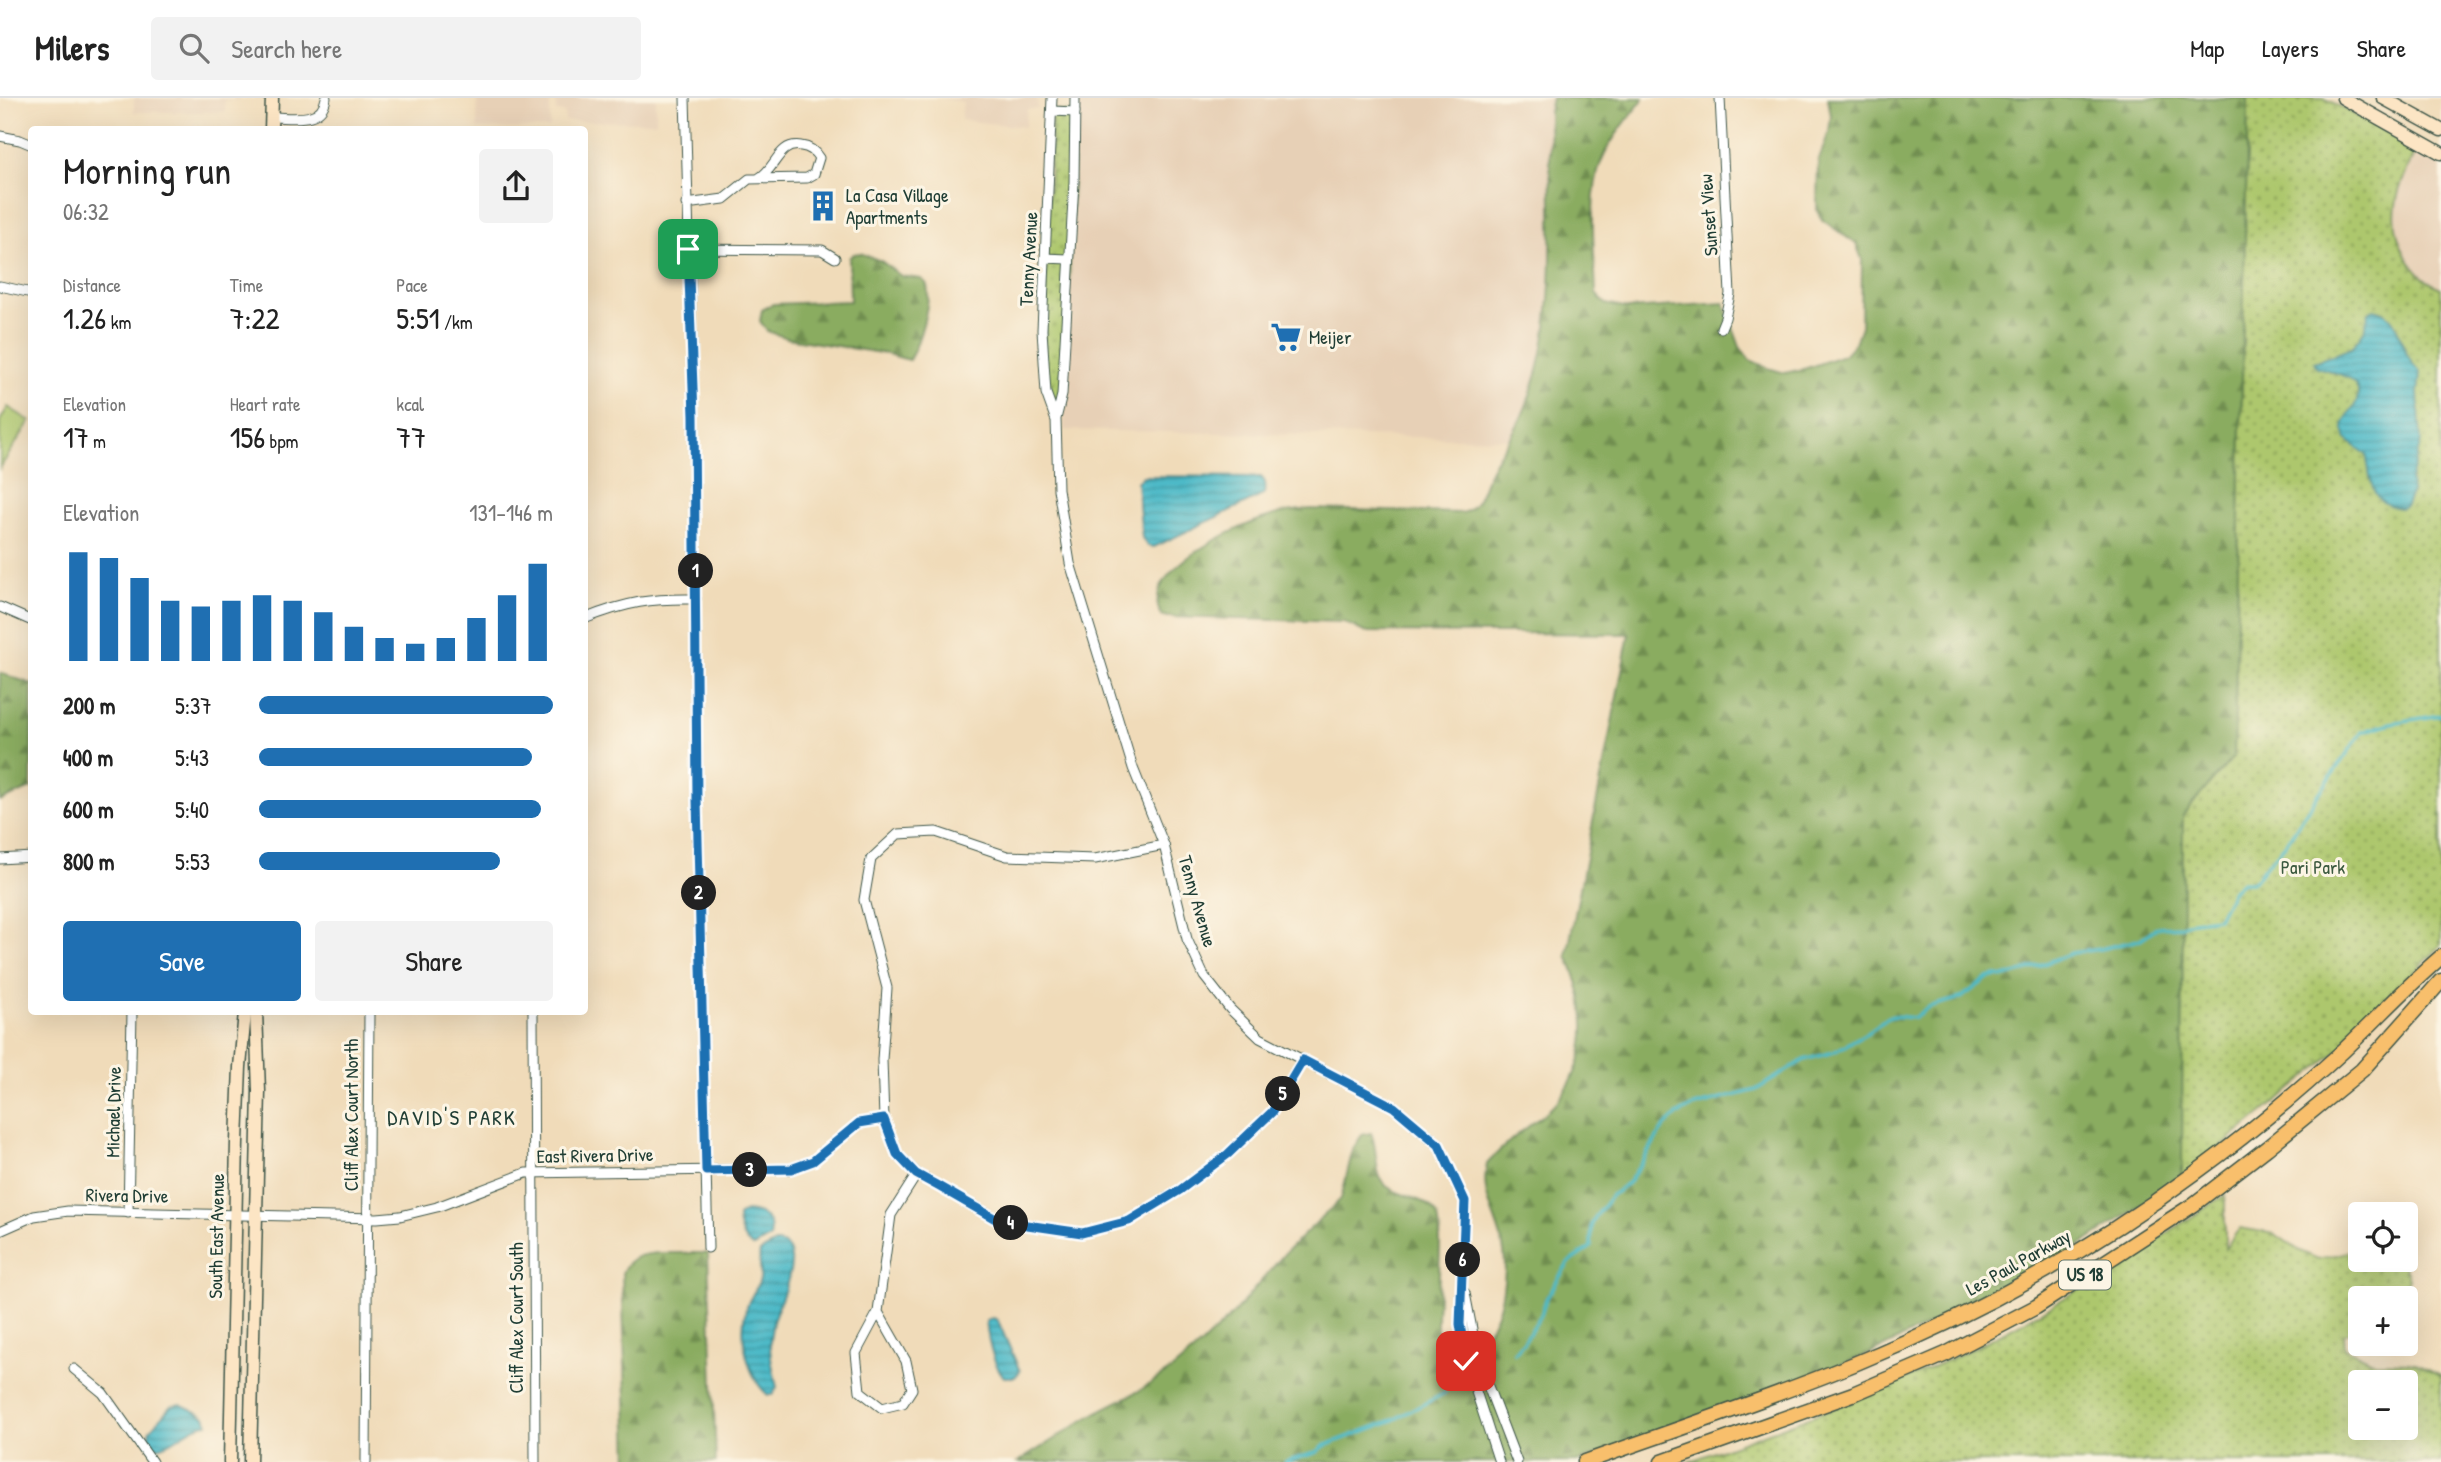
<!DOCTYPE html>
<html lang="en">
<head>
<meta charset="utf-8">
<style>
	body { margin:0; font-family:"Patrick Hand",sans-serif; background:#f2f2f2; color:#222; height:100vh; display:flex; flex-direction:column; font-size:26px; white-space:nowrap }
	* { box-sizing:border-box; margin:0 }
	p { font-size:23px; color:#767676 }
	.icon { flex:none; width:38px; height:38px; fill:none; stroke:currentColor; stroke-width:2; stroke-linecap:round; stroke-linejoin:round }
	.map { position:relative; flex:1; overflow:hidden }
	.details { position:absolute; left:28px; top:28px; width:560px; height:889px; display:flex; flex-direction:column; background:#fff; border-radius:7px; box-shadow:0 7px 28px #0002 }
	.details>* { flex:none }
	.tools { position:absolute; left:2348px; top:1104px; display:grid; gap:14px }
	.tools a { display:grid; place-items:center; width:70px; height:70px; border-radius:7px; background:#fff; box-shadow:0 7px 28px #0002; font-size:35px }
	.pin { position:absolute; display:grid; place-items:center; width:60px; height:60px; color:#fff; margin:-30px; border-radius:14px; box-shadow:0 4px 10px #0006 }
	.km { position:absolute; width:35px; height:35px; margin:-18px; border-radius:50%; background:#222; color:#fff; font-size:19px; line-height:35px; text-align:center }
	.round { display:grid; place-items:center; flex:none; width:74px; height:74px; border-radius:7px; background:#f2f2f2 }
	.head { display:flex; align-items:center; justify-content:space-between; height:119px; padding:0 35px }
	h1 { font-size:38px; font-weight:600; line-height:52px }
	.stats { display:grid; grid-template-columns:repeat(3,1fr); gap:10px; height:119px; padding:7px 35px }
	.stats div { display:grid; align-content:center }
	.stats b { font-size:30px; font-weight:600 }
	.stats small { font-size:19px; font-weight:400 }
	.stats p { font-size:19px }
	.chart { height:196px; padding:14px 35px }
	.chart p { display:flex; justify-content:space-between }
	.chart svg { width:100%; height:126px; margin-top:7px; stroke:#1f6fb2; stroke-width:6 }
	.button { display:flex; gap:14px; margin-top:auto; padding:14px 35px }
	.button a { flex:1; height:80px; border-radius:7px; background:#1f6fb2; color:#fff; font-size:28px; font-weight:600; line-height:80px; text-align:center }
	.button a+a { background:#f2f2f2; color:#222 }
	ul { padding:0 35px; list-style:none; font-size:23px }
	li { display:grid; grid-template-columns:112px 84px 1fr; align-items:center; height:52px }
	li i { height:18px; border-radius:9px; background:#1f6fb2 }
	header { display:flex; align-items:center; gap:42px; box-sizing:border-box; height:98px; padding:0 35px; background:#fff; border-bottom:2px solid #e0e0e0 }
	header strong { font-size:33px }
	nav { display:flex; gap:38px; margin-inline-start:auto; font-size:24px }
	.search { width:490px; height:63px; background:#f2f2f2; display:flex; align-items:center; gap:18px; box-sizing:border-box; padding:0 24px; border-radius:7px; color:#767676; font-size:26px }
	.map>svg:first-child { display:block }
	.built { fill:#e7d0b6 }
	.grass { fill:url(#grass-dots); stroke:#668250; stroke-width:2; fill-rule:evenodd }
	.forest { fill:url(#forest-firs); stroke:#54744a; stroke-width:2 }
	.pitch { fill:#adc76d; stroke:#668250; stroke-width:2 }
	.water { fill:url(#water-rules); stroke:#367c7e; stroke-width:2 }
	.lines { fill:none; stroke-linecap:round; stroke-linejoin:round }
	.stream { stroke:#4ebac8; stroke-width:3.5 }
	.minor-casing { stroke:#3e5548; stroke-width:11 }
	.secondary-casing { stroke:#3e5548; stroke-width:15 }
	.primary-casing { stroke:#3e5548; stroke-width:17 }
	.minor { stroke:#fff; stroke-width:9 }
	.secondary { stroke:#fce5c4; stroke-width:12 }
	.primary { stroke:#f8bf6c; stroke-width:14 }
	.route-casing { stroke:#fff; stroke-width:14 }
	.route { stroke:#1f6fb2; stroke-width:9 }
	.labels { text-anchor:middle; stroke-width:6; stroke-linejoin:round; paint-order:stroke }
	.shield { fill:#fcf5e5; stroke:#617469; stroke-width:2 }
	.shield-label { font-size:18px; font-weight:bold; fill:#1f3d34 }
	.poi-label { font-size:19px; fill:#1f3d34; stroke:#fcf5e5; text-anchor:start }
	.street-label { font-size:19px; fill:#1f3d34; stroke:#fcf5e5 }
	.park-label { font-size:19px; fill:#3b593f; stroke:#fcf5e5 }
	.neighbourhood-label { font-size:21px; letter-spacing:2px; fill:#1f3d34; stroke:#fcf5e5 }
</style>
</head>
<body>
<header>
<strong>Milers</strong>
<div class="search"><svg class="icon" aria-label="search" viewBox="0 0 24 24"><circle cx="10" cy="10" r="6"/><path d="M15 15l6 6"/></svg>Search here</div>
<nav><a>Map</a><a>Layers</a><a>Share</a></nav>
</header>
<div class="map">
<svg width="2441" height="1364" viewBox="0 0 2441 1364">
	<defs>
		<pattern id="grass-dots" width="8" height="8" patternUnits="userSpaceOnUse" patternTransform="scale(1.75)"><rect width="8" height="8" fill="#adc76d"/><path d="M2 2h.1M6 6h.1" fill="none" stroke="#8ca35a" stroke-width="1.8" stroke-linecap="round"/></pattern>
		<pattern id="forest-firs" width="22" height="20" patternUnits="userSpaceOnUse" patternTransform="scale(1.75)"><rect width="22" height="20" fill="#8aac60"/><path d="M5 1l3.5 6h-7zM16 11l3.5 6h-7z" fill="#708d50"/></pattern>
		<pattern id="water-rules" width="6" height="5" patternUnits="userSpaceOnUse" patternTransform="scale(1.75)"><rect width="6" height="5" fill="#4ebac8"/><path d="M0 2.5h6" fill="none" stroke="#4098a3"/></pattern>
	</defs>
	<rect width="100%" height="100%" fill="#fcf5e5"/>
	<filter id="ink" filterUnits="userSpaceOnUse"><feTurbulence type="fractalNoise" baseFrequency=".0143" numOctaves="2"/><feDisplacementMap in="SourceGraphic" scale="14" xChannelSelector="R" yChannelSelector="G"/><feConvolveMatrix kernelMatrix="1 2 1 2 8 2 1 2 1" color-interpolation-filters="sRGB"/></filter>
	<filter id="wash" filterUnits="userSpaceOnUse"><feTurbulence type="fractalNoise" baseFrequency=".00686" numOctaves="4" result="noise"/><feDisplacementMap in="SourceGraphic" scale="28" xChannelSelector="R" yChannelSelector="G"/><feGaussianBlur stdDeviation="1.57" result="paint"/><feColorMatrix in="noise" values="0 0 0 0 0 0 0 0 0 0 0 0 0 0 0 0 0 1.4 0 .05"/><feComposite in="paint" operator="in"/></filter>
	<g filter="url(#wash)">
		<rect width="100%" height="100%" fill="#f0dbb9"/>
		<g class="built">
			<path d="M 134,0 L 239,0 L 239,2 L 225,2 L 225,14 L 134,14 Z"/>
			<path d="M 477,0 L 550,0 L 550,30 L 477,31 Z"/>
			<path d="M 556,0 L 656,0 L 656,24 L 565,23 L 565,15 L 556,14 Z"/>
			<path d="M 937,0 L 1037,0 L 1038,11 L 1027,11 L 1025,29 L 961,22 L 963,4 Z"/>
			<path d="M 1075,0 L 1552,0 L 1549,13 L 1551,140 L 1546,222 L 1537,275 L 1518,326 L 1510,341 L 1064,332 Z"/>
			<path d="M 2417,50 L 2441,64 L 2441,190 L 2429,185 L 2417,175 L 2405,156 L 2395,130 L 2395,109 L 2398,94 Z"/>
		</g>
		<g class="grass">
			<path d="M 2248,0 L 2324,0 L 2417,50 C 2398,90 2383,122 2409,163 C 2418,176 2426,184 2441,190 L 2441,847 L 2341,950 L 2182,1081 L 2183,717 L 2234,657 Z"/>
			<path d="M 1052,13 L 1075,14 L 1065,299 L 1056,321 L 1043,264 Z"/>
			<path d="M 2225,1097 L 2225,1150 L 2240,1130 L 2275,1136 L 2300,1153 L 2318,1161 L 2361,1151 L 2361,1162 L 2403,1162 L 2409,1181 L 2398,1200 L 2361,1200 L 2361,1226 L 2344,1236 L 2345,1250 L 2375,1264 L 2416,1265 L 2441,1277 L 2441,1364 L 1688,1364 C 1786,1327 1886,1294 1979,1247 C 2065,1204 2145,1150 2225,1097 ZM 2361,1284 L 2406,1284 L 2406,1330 L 2361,1330 Z"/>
		</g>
		<g class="forest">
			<path d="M 1552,0 L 1644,0 C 1629,20 1610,41 1601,64 C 1587,102 1595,156 1596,196 L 1606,206 L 1628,211 L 1724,205 L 1740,249 L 1750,262 L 1768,270 L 1785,275 L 1807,270 L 1844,257 L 1855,245 L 1861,228 L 1862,161 L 1856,146 L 1824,123 L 1817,112 L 1818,64 L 1829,34 L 1831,18 L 1828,0 L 2248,0 L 2234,658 L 2183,717 L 2182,1081 L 2053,1165 L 1876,1253 L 1729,1310 L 1577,1364 L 1018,1364 L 1097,1314 L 1139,1293 L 1174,1270 L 1201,1247 L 1234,1215 L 1285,1155 L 1341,1101 L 1353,1051 L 1362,1037 L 1371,1035 C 1378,1050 1374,1077 1385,1087 C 1400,1100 1426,1098 1437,1117 C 1444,1130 1436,1210 1437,1232 L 1448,1243 C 1460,1243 1474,1244 1484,1236 C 1502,1221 1507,1175 1504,1154 C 1500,1121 1479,1101 1487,1066 C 1494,1058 1502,1050 1510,1043 C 1527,1028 1550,1015 1563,996 C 1593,954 1588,902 1567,858 L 1629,536 L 1364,534 L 1344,524 L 1167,519 L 1161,517 C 1138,473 1236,429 1268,419 C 1282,414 1296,412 1311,411 L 1462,415 C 1479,410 1482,391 1488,377 C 1496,359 1509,344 1518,326 C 1526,311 1532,292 1537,276 C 1558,197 1550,95 1549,13 Z"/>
			<path d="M 860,155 L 881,163 L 901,178 L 921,181 L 926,185 C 933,202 918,247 909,262 L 887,256 L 787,240 L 767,233 L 760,223 L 762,212 L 773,206 L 850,203 L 849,160 L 854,156 Z"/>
			<path d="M 0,575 L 32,586 L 31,690 L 0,703 Z"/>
			<path d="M 661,1155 L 708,1155 L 716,1364 L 628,1364 L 622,1175 C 629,1157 644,1156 661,1155 Z"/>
		</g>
		<path class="pitch" d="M 8,309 L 30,323 L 0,370 L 0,323 Z"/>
		<g class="water">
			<path d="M 2374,211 C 2401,216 2397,242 2409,260 C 2411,265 2416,269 2420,274 L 2418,295 L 2421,343 L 2410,381 L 2411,395 L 2406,407 L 2401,410 C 2368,406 2372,383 2366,356 L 2347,342 L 2343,328 C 2346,318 2354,312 2357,302 C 2365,279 2332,274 2317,269 L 2314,264 L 2352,250 L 2364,233 L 2369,214 Z"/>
			<path d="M 1143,378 L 1261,379 C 1267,384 1266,391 1263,397 L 1154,449 L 1148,448 L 1142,440 L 1137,384 Z"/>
			<path d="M 745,1113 C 763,1114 774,1121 770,1140 L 753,1149 C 743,1143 738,1130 738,1118 Z"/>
			<path d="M 775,1145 C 810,1145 778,1206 774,1220 C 772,1227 771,1235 770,1242 C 769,1259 774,1274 777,1290 L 772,1297 L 768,1297 C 747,1279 739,1237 746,1211 C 749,1200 757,1192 760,1181 C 762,1172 758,1163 760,1154 Z"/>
			<path d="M 994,1220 L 998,1223 L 1020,1273 L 1015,1279 L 1004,1279 C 993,1266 988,1241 986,1224 L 989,1221 Z"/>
			<path d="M 180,1306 L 205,1318 L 208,1326 C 188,1327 175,1348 155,1349 L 150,1343 L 149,1333 L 170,1309 Z"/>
		</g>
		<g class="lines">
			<g class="stream">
				<path d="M 1514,1255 L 1523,1245 L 1541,1217 L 1546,1201 L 1568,1165 L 1591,1149 L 1592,1126 L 1597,1117 L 1612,1097 L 1629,1084 L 1664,1029 L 1677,1017 L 1691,1009 L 1756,992 L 1804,962 L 1834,954 L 1875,930 L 1887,920 L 1894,918 L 1914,920 L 1928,909 L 1961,900 L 1988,880 L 1996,878 L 2005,879 L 2022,874 L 2072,855 L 2100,851 L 2139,842 L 2158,829 L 2182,828 L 2193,823 L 2218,820 L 2233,792 L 2242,784 L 2252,784 L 2258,779 L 2263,771 L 2285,747 L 2306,714 L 2362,634 L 2391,625 L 2441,617"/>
				<path d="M 1285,1364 L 1318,1354 L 1324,1348 L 1393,1322 L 1445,1295"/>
			</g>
		</g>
	</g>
	<g filter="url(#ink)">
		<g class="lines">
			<g class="minor-casing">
				<g id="minor">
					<path d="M 685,0 L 694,318 L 697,702 L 708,1150"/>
					<path d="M 1052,0 L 1042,232 L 1046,295 L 1055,320"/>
					<path d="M 1075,0 L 1074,84 L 1062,297 L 1056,321 L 1058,391 L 1070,465 L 1133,670 L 1164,747 L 1187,841 L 1204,878 L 1230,911 L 1260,940 L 1394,1009 L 1439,1047 L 1465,1103 L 1460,1226 L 1466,1263 L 1499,1364"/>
					<path d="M 1720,0 L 1730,196 L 1725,220 L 1721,230"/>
					<path d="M 1052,13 L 1075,14"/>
					<path d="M 271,19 C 292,19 322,26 326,0"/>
					<path d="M 0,38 L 20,42 L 32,47"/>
					<path d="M 686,106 L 724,101 L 749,81 L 807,80 L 814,76 L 819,60 C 815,53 809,49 801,48 C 778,44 776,71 759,80"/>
					<path d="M 688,151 L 822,152 L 835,160"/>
					<path d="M 1045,160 L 1068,161"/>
					<path d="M 0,188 L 32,195"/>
					<path d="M 0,509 L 32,523"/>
					<path d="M 584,521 C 626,504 652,500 696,501"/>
					<path d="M 1164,747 L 1095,761 L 1007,758 L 936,734 L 898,736 L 871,761 L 864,802 L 887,890 L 882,962 L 884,1021 L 897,1056 L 917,1076 L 999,1123 L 1082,1135 L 1129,1123 L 1180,1092 L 1228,1056 L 1272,1014 L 1303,962"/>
					<path d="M 0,761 L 32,759"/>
					<path d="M 533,914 L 535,1364"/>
					<path d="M 128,1115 L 132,914"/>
					<path d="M 0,1133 L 34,1118 L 68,1113 L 377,1120 L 400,1118 L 437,1109 L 526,1075 L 791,1071 L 813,1063 L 859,1025 L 884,1021"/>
					<path d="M 1465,1195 L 1478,1262 L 1517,1364"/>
					<path d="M 878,1214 L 906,1263 L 912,1291 L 903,1305 L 882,1310 L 860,1293 L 856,1255 L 878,1214 L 891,1117 L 917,1076"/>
					<path d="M 74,1271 L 103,1295 L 152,1364"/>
					<path d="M 366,1364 L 369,914"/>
				</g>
			</g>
			<g class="secondary-casing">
				<g id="secondary">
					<path d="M 2343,0 L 2441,55"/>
					<path d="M 2383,0 L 2441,32"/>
					<path d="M 271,32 L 272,0"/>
					<path d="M 230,1364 L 237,1044 L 240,969 L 245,914"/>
					<path d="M 250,1364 L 259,993 L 256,914"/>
				</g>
			</g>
			<g class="primary-casing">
				<g id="primary">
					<path d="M 1585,1364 C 1675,1332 1766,1302 1854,1266 C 1974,1217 2090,1153 2195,1075 C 2246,1038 2295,997 2342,954 C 2375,923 2406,889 2441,859"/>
					<path d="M 1662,1364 L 1853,1296 L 1946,1256 L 2036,1209 L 2193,1107 L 2267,1050 L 2362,972 L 2441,883"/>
				</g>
			</g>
			<use href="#minor" class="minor"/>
			<use href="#secondary" class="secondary"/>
			<use href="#primary" class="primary"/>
		</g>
	</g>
	<g class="lines" filter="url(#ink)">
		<g class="route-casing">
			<path id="route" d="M 688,151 L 694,318 L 697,702 L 706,1073 L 791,1071 L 813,1063 L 859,1025 L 884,1021 L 897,1056 L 916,1076 L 938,1088 L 999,1123 L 1082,1135 L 1129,1123 L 1180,1092 L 1228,1056 L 1272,1014 L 1303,962 L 1394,1009 L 1439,1047 L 1465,1103 L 1460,1226 L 1466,1263"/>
		</g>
		<use href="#route" class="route"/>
	</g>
	<defs>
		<g id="building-bare" transform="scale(2.415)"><path d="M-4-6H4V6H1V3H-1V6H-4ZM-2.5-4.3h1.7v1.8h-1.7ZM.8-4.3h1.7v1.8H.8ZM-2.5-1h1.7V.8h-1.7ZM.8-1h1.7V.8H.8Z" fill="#1f6fb2" stroke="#fcf5e5" stroke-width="2.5" paint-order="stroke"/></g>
		<g id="supermarket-bare" transform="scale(2.415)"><path d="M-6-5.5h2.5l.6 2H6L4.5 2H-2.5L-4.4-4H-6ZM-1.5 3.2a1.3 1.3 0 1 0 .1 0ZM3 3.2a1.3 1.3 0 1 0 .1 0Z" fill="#1f6fb2" stroke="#fcf5e5" stroke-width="2.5" paint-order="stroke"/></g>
	</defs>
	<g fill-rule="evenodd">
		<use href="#building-bare" x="823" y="108"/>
		<use href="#supermarket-bare" x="1286" y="239"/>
	</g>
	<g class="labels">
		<rect class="shield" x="2059" y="1162.5" width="52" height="29" rx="5"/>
		<g class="shield-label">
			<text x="2085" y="1183">US 18</text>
		</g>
		<g class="poi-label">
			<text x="846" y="104">La Casa Village<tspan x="846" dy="22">Apartments</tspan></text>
			<text x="1309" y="246">Meijer</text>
		</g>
		<g class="street-label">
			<text transform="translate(1708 117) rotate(-94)" y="7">Sunset View</text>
			<text transform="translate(1028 161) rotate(-87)" y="7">Tenny Avenue</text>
			<text transform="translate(1198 803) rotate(74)" y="7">Tenny Avenue</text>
			<text transform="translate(113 1014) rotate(-89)" y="7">Michael Drive</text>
			<text transform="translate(351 1017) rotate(-90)" y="7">Cliff Alex Court North</text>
			<text transform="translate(595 1057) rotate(-1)" y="7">East Rivera Drive</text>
			<text transform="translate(127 1097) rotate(1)" y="7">Rivera Drive</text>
			<text transform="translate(216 1138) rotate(-89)" y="7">South East Avenue</text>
			<text transform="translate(2018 1164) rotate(-29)" y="7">Les Paul Parkway</text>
			<text transform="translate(516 1220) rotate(-90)" y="7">Cliff Alex Court South</text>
		</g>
		<g class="park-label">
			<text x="2313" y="776">Pari Park</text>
		</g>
		<g class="neighbourhood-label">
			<text x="452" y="1027">DAVID'S PARK</text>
		</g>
	</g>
</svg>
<div class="tools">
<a><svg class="icon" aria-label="locate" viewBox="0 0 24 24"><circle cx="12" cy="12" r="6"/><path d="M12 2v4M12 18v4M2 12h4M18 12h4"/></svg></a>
<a>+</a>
<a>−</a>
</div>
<div class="pin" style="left:688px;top:151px;background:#1e9e55"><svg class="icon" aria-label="arrive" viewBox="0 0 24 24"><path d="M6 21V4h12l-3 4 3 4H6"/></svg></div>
<div class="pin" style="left:1466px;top:1263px;background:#d93025"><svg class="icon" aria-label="check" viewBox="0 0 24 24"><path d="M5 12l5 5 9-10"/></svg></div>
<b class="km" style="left:696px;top:473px">1</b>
<b class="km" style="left:699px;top:795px">2</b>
<b class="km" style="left:750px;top:1072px">3</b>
<b class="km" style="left:1011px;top:1125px">4</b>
<b class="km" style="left:1283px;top:996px">5</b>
<b class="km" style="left:1463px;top:1162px">6</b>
<section class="details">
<div class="head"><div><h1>Morning run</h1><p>06:32</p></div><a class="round"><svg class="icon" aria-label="share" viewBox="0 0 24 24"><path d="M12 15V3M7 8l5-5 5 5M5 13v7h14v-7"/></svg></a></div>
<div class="stats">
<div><p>Distance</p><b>1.26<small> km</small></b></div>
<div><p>Time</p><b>7:22</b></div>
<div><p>Pace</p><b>5:51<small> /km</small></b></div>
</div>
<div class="stats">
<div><p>Elevation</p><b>17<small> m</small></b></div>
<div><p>Heart rate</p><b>156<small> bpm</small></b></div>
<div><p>kcal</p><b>77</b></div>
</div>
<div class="chart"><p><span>Elevation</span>131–146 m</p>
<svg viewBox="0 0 160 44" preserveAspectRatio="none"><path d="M5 44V6M15 44V8M25 44V15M35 44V23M45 44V25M55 44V23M65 44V21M75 44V23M85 44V27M95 44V32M105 44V36M115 44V38M125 44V36M135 44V29M145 44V21M155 44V10"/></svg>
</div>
<ul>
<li><b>200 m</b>5:37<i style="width:100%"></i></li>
<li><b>400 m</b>5:43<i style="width:93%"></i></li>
<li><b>600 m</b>5:40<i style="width:96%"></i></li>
<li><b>800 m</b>5:53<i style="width:82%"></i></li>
</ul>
<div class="button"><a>Save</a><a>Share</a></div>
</section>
</div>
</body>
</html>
